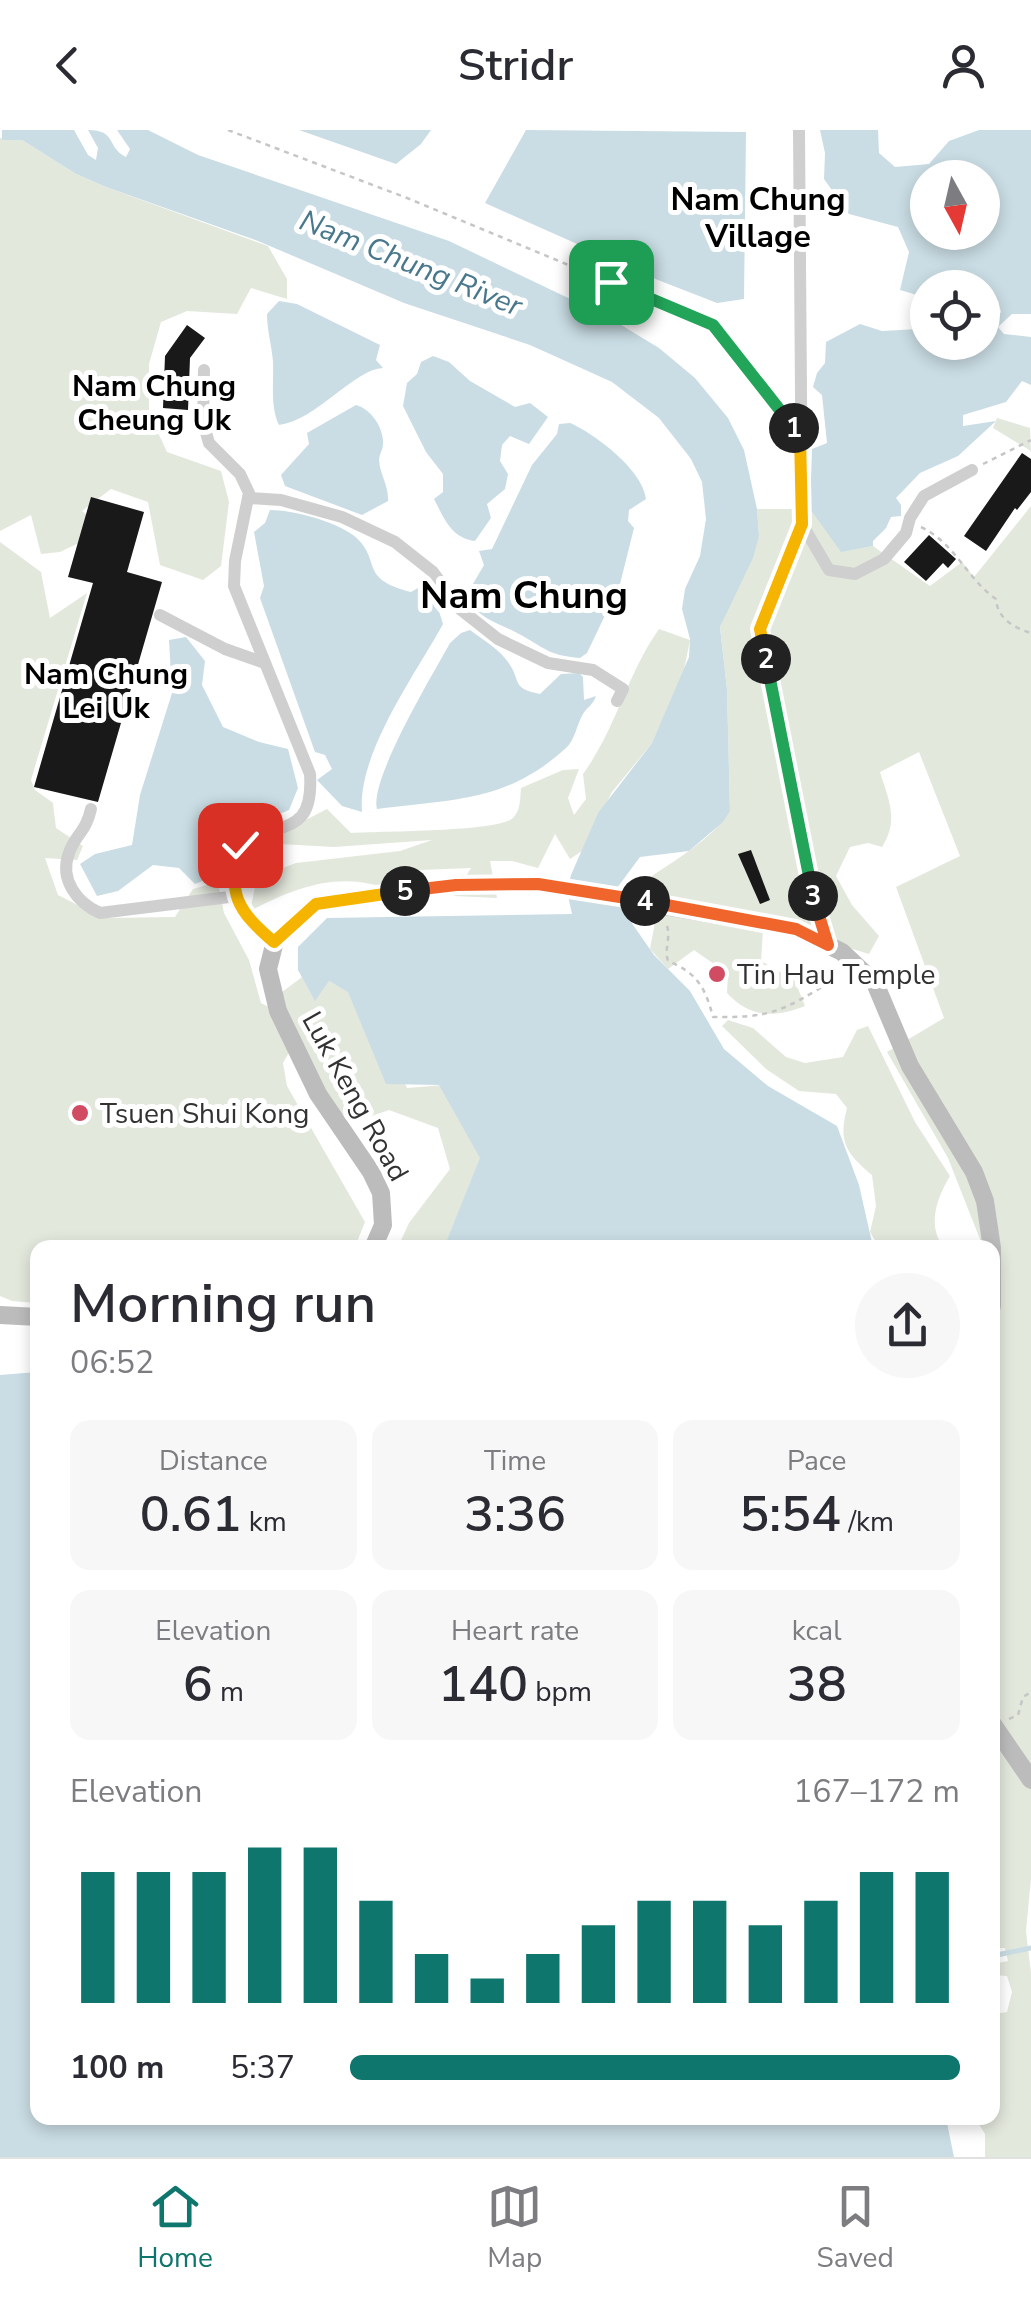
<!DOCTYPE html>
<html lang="en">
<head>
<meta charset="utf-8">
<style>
	body { margin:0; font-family:"Nunito Sans",sans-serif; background:#f7f7f7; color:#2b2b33; height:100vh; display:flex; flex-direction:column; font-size:38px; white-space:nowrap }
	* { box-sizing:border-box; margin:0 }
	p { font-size:32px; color:#7c7c81 }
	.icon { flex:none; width:55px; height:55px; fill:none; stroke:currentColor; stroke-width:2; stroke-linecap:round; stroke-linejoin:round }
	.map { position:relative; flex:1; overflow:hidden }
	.panel { position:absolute; left:30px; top:1110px; width:970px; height:885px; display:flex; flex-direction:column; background:#fff; border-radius:20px; box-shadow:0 5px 15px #0003 }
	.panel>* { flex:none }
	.needle { width:65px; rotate:172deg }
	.controls { position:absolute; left:910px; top:30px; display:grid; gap:20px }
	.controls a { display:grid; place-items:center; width:90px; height:90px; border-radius:50%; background:#fff; box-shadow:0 5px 15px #0003; font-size:50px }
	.pin { position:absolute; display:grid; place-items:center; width:85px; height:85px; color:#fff; margin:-42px; border-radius:20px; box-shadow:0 5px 15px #0006 }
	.km { position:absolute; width:50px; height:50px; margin:-25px; border-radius:50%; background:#222; color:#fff; font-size:28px; line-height:50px; text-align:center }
	.round { display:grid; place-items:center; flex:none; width:105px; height:105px; border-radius:52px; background:#f7f7f7 }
	.head { display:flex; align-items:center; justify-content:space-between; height:170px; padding:0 40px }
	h1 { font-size:55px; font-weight:600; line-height:75px }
	.stats { display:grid; grid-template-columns:repeat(3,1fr); gap:15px; height:170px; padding:10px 40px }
	.stats div { display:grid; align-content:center; border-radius:20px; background:#f7f7f7; text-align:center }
	.stats b { font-size:50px; font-weight:600 }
	.stats small { font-size:28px; font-weight:400 }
	.stats p { font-size:28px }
	.chart { height:280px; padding:20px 40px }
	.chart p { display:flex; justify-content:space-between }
	.chart svg { width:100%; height:180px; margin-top:10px; stroke:#0f766e; stroke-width:6 }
	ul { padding:0 40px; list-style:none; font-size:32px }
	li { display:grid; grid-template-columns:160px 120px 1fr; align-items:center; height:75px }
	li i { height:25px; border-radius:12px; background:#0f766e }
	header { display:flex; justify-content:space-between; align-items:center; height:130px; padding:0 40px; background:#fff; font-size:45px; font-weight:600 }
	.dock { display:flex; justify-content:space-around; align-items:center; height:140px; border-top:2px solid #e1e1e2; background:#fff; font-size:28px; color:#7c7c81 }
	.dock a { display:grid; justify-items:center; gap:5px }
	.dock .current { color:#0f766e }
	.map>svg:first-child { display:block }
	.green { fill:#e3e8dd }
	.water { fill:#cadde4; fill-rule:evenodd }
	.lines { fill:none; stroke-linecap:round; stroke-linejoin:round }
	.stream { stroke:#cadde4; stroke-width:5 }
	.building { fill:#191919 }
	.path { stroke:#c6c6c6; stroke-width:2.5; stroke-dasharray:5 5; stroke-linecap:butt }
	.street { stroke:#cfcfcf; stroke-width:12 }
	.secondary { stroke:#bcbcbc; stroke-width:18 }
	.split-1-casing { stroke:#fff; stroke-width:20 }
	.split-2-casing { stroke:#fff; stroke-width:20 }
	.split-3-casing { stroke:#fff; stroke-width:20 }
	.split-4-casing { stroke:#fff; stroke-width:20 }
	.split-5-casing { stroke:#fff; stroke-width:20 }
	.split-6-casing { stroke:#fff; stroke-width:20 }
	.split-1 { stroke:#22a559; stroke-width:12 }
	.split-2 { stroke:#f5b400; stroke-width:12 }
	.split-3 { stroke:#22a559; stroke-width:12 }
	.split-4 { stroke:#f0652b; stroke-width:12 }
	.split-5 { stroke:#f0652b; stroke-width:12 }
	.split-6 { stroke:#f5b400; stroke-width:12 }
	.poi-dot { fill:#d14c63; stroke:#fff; stroke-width:4 }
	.labels { text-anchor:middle; stroke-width:10; stroke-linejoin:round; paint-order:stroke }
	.poi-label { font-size:28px; fill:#323232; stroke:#fff; text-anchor:start }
	.street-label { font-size:28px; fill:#323232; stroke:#fff }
	.water-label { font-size:30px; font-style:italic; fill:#49788c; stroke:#fff }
	.neighbourhood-label { font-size:30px; font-weight:bold; fill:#000; stroke:#fff }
	.quarter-label { font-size:32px; font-weight:bold; fill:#000; stroke:#fff }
	.district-label { font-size:38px; font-weight:bold; fill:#000; stroke:#fff }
</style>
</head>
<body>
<header><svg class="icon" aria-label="back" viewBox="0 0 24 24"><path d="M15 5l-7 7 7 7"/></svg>Stridr<svg class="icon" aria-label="person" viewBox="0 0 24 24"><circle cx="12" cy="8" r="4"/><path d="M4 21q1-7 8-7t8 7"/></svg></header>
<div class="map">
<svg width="1031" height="2027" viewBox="0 0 1031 2027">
	<rect width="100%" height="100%" fill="#fff"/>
	<g class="green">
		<path d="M 0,8 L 22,10 L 76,44 L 106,57 L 268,116 L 287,149 L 287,169 L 251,158 L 237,184 L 187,181 L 161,192 L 149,234 L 149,283 L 167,322 L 221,341 L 229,372 L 221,436 L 203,450 L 160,435 L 148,372 L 111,359 L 82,381 L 106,400 L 60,422 L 41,424 L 31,385 L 0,401 Z"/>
		<path d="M 997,288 L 1030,298 L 1031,321 L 993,298 Z"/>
		<path d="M 1031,376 L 1031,1749 L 1026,1801 L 1031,1843 L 1031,2027 L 985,2027 L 985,2004 L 975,1988 L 992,1988 L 993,1888 L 994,1884 L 1007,1882 L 1012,1862 L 1007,1846 L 992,1845 L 993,1834 L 1008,1831 L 1005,1818 L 992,1818 L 992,1118 L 983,1117 L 948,1028 L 887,922 L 944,888 L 896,757 L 960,726 L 919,622 L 880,642 C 889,671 899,690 882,717 L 868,713 L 850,717 L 836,746 L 852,775 L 879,806 L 869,824 L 823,810 L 763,800 L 761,831 L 795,851 L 805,876 C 774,888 750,888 727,863 L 728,844 L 694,820 L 668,839 L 650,819 L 655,792 L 646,750 C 675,730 710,711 730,681 L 727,559 L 720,497 L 759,406 L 757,379 L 810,379 L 844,421 L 873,416 L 930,456 L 962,432 L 974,447 Z"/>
		<path d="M 0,412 L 41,442 L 50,488 L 87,463 L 31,650 L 35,660 L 53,673 L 56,698 L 83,716 L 77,730 L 45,728 L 58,765 L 103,788 L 175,787 L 193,759 L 218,752 L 224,783 L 249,830 L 261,873 L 288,887 L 282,862 L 302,847 L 315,870 L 325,849 L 348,861 L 398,937 L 407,958 L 444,955 L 481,1028 L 444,1117 L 398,1117 L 409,1093 L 450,1039 L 438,998 L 389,980 L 357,991 L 324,976 L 295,912 L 283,933 L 287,956 L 365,1092 L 355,1117 L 38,1118 L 37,1173 L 12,1171 L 0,1166 Z"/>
		<path d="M 659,499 L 690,510 L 683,545 L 652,613 L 612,662 L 582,721 L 570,729 L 555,704 L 538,738 L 512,731 L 490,731 L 497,768 L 454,766 L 471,738 L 395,741 L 383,757 C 335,742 294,758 250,781 L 257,748 L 296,733 L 400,721 L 432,710 L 334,717 L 261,713 L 327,679 L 351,703 C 379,701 498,702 513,688 C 521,680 520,668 521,658 L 563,640 L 579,639 L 568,668 L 574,685 L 586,669 L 583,644 C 616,599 627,544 659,499 Z"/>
		<path d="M 728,890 L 753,898 L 786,927 L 805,933 L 843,927 L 857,900 L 868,896 L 915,992 L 950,1046 C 937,1068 927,1094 943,1117 L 879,1117 L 870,1102 L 876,1076 L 872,1045 C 846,1023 838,1012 847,978 L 836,964 L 799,961 L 766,939 L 722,896 Z"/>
	</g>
	<g class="water">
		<path d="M 2,0 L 74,0 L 88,25 L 96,30 L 98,18 L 88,0 C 117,0 106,17 126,27 L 130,19 L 117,0 L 148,0 L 198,25 L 449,111 L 608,187 L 659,218 L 695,248 L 728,288 L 744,320 L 757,379 L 759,406 L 753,428 L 720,497 L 727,559 L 730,681 L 723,692 L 689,721 L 640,727 L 617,758 L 615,769 L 654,825 L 690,861 L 724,919 L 768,956 L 837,996 L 859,1055 L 873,1117 L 444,1117 L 480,1028 L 439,955 L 386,954 L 348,862 L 329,851 L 315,871 L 298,840 L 298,817 L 327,788 L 572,784 L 567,761 L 571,745 L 598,683 L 652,613 L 689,527 L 690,509 L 682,479 L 685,459 L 700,426 L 706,389 L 702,352 L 691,329 L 659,288 L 612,252 L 530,215 L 404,173 L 258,111 L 106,57 L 76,44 L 22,10 L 2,10 Z"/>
		<path d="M 299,0 L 431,0 L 421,14 L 396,34 Z"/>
		<path d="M 526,0 L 746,2 L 744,169 L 717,173 L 658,150 L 485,73 Z"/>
		<path d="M 820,0 L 878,0 L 879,23 L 895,37 L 929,34 L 949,11 L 979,0 L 1031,0 L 1031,184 L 1012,184 L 998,197 L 1004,204 L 1031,207 L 1031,255 L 1022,251 L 1006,272 L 963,285 L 963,296 L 996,291 L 958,326 L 920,343 L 896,368 L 901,375 L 901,386 L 891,387 L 886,398 L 873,411 L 873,416 L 841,422 L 810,379 L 812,319 L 827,313 L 822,265 L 813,257 L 817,243 L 825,233 L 826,212 L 860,194 L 882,201 L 918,199 L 927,205 L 928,212 L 982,212 L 983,200 L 991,199 L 1001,182 L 998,170 L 983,170 L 982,158 L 928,158 L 927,168 L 900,160 L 909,122 L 898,97 L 849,84 L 824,49 L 825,23 ZM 928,48 L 982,48 L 982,102 L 928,102 Z"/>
		<path d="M 279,171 L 297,174 L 380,215 L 376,230 L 383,238 C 354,239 317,290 279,295 C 270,276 274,253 273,232 C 272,216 267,201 267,184 Z"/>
		<path d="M 433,226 L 449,232 L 470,251 L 515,277 L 530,273 L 548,287 L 529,314 L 510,306 L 502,315 L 500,331 L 508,344 L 505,359 L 487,374 L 491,388 L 475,411 C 451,408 444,388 434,369 L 443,362 L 443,344 L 426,322 L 403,276 L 407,253 L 417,244 L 421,232 Z"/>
		<path d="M 356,275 C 371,279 384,298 383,314 C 383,319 379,325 379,330 C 380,345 389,356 388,371 L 362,385 L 285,356 L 281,345 L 309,314 L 307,303 Z"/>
		<path d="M 570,293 C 595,304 643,340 646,369 L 629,380 L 628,391 L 634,398 L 620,454 L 587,523 L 580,528 C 548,525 548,520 521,505 C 501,494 483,491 468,471 L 470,459 L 484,435 L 479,421 L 492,419 L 532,335 L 557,304 L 559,294 Z"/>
		<path d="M 270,380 C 293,380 334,391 353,405 C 384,430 356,448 411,462 L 423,455 L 438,478 L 443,494 C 415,545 357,624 362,682 L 342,676 L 317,650 L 332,639 L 325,625 L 315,622 L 260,468 L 264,456 L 254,402 L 265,393 Z"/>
		<path d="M 470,500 C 482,509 499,519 508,532 C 522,551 510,558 540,564 L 561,544 L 579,543 L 583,547 L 584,570 L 596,566 C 593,575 588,576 583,584 C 577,594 575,610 566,618 C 506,673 452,669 377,679 C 369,650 433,544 450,513 L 461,503 Z"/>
		<path d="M 186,507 L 205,531 L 202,555 L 223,597 L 259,612 L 288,619 L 298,658 L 289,680 C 246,699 230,696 217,745 L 195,754 L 179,738 L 153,735 L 118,761 L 97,766 L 80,734 L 95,724 L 132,715 L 140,665 L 172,563 L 169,510 Z"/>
		<path d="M 37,1242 L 38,1988 L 946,1988 L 954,2027 L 0,2027 L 0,1245 Z"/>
	</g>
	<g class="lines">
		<path class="stream" d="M 992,1826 L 1031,1818"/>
	</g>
	<g class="building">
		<path d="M 187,195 L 205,208 L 190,228 L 188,280 L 163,278 L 165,226 Z"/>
		<path d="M 1022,323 L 1031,329 L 1031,362 L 1017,380 L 1015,378 L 986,421 L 964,406 Z"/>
		<path d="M 91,367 L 144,382 L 127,442 L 162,452 L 98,672 L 34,657 L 93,453 L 68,447 Z"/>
		<path d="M 929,405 L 956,429 L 948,438 L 943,433 L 926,451 L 904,432 Z"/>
		<path d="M 751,720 L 770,770 L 760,774 L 738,724 Z"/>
	</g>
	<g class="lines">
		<g class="path">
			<path d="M 228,0 L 407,68 L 713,195 L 786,288"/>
			<path d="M 983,334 L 1031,310"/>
			<path d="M 921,397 C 955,413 967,449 996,469 C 997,488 1014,498 1031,503"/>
			<path d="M 667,796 C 671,808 664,818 668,831 C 697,843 705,857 713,887 C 772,888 782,881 832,851 L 835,842"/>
			<path d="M 1009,1589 L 1018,1585 L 1023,1567 L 1031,1562"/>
		</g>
		<g class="street">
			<path d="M 799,0 L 802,394 L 760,499 L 811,758 L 828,815"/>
			<path d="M 204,240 L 203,292 L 209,313 L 240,344 L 249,363 L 235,431 L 234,456 L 310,644 C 314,707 280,690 240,715 C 227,765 237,780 275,811"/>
			<path d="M 248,368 L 281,370 L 342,387 L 395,412 L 433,442 L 460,479 L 498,509 L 548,533 L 593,540 L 623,559 L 617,571"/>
			<path d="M 802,394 L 829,440 L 855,444 L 884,429 L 906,403 L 910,388 L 924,366 L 972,340"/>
			<path d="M 160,485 L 225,519 L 262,532"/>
			<path d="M 91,679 C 86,702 75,705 69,723 C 59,749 77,773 100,783 L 237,766"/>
		</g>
		<g class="secondary">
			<path d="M 373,1118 L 383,1095 L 381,1063 L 371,1042 L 318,964 L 278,881 L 268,839 L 275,811 L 316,774 L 456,755 L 538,754 L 796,799 L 842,822 L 875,853 L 910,936 L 974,1042 L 985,1071 L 992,1118"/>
			<path d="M 992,1122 L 992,1176"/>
			<path d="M 0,1185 L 38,1187"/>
			<path d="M 992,1593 L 1031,1650"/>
		</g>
	</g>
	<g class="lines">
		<g class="split-1-casing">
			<path id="split-1" d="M 611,152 L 713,195 L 794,298"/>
		</g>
		<g class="split-2-casing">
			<path id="split-2" d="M 766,529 L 760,499 L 802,394 L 800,306 L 794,298"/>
		</g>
		<g class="split-3-casing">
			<path id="split-3" d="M 766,529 L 813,766"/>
		</g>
		<g class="split-4-casing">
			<path id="split-4" d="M 645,771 L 796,799 L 828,815 L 813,766"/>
		</g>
		<g class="split-5-casing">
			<path id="split-5" d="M 405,761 L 456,755 L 538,754 L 645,771"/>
		</g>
		<g class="split-6-casing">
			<path id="split-6" d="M 240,715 C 227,765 237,780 274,812 L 316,774 L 405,761"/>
		</g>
		<use href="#split-1" class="split-1"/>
		<use href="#split-2" class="split-2"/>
		<use href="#split-3" class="split-3"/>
		<use href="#split-4" class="split-4"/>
		<use href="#split-5" class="split-5"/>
		<use href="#split-6" class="split-6"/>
	</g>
	<g class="poi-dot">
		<circle cx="717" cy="844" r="10"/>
		<circle cx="80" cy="983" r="10"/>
	</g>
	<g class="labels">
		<g class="poi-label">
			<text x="737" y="854">Tin Hau Temple</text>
			<text x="100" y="993">Tsuen Shui Kong</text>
		</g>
		<g class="street-label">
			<text transform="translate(356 966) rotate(61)" y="10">Luk Keng Road</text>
		</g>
		<g class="water-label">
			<text transform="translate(411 133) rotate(22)" y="10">Nam Chung River</text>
		</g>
		<g class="neighbourhood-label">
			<text x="154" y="266">Nam Chung<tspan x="154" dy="34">Cheung Uk</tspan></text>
			<text x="106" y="554">Nam Chung<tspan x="106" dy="34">Lei Uk</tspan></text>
		</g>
		<g class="quarter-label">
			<text x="758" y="80">Nam Chung<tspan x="758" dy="37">Village</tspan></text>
		</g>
		<g class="district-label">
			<text x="524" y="478">Nam Chung</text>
		</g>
	</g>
</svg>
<div class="controls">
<a><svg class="needle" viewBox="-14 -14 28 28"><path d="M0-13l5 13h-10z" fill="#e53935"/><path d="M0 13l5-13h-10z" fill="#7c7c81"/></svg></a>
<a><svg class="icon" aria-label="locate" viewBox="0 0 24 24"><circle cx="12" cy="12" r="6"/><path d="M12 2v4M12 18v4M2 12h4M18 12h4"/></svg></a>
</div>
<div class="pin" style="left:611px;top:152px;background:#1e9e55"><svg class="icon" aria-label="arrive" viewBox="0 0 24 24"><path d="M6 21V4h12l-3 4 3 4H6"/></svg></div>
<div class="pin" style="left:240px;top:715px;background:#d93025"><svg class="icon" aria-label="check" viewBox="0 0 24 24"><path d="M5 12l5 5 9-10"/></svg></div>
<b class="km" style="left:794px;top:298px">1</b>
<b class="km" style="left:766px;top:529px">2</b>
<b class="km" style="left:813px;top:766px">3</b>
<b class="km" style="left:645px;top:771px">4</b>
<b class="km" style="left:405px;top:761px">5</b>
<section class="panel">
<div class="head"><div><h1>Morning run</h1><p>06:52</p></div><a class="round"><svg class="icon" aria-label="share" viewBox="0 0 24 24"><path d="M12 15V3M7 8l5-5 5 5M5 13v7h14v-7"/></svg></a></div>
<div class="stats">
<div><p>Distance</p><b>0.61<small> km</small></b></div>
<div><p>Time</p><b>3:36</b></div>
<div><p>Pace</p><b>5:54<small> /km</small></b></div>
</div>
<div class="stats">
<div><p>Elevation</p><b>6<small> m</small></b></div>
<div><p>Heart rate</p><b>140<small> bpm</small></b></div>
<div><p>kcal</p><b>38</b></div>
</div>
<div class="chart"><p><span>Elevation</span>167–172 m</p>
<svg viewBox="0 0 160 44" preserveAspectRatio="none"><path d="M5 44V12M15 44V12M25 44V12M35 44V6M45 44V6M55 44V19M65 44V32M75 44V38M85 44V32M95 44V25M105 44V19M115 44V19M125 44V25M135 44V19M145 44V12M155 44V12"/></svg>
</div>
<ul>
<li><b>100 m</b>5:37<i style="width:100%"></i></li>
</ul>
</section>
</div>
<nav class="dock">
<a class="current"><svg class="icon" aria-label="home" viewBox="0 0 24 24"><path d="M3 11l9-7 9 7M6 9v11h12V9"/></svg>Home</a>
<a><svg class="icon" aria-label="map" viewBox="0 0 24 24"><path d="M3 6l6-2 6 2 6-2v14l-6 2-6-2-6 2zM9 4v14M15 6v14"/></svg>Map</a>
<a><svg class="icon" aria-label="saved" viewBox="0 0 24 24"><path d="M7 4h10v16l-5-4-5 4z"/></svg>Saved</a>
</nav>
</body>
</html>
